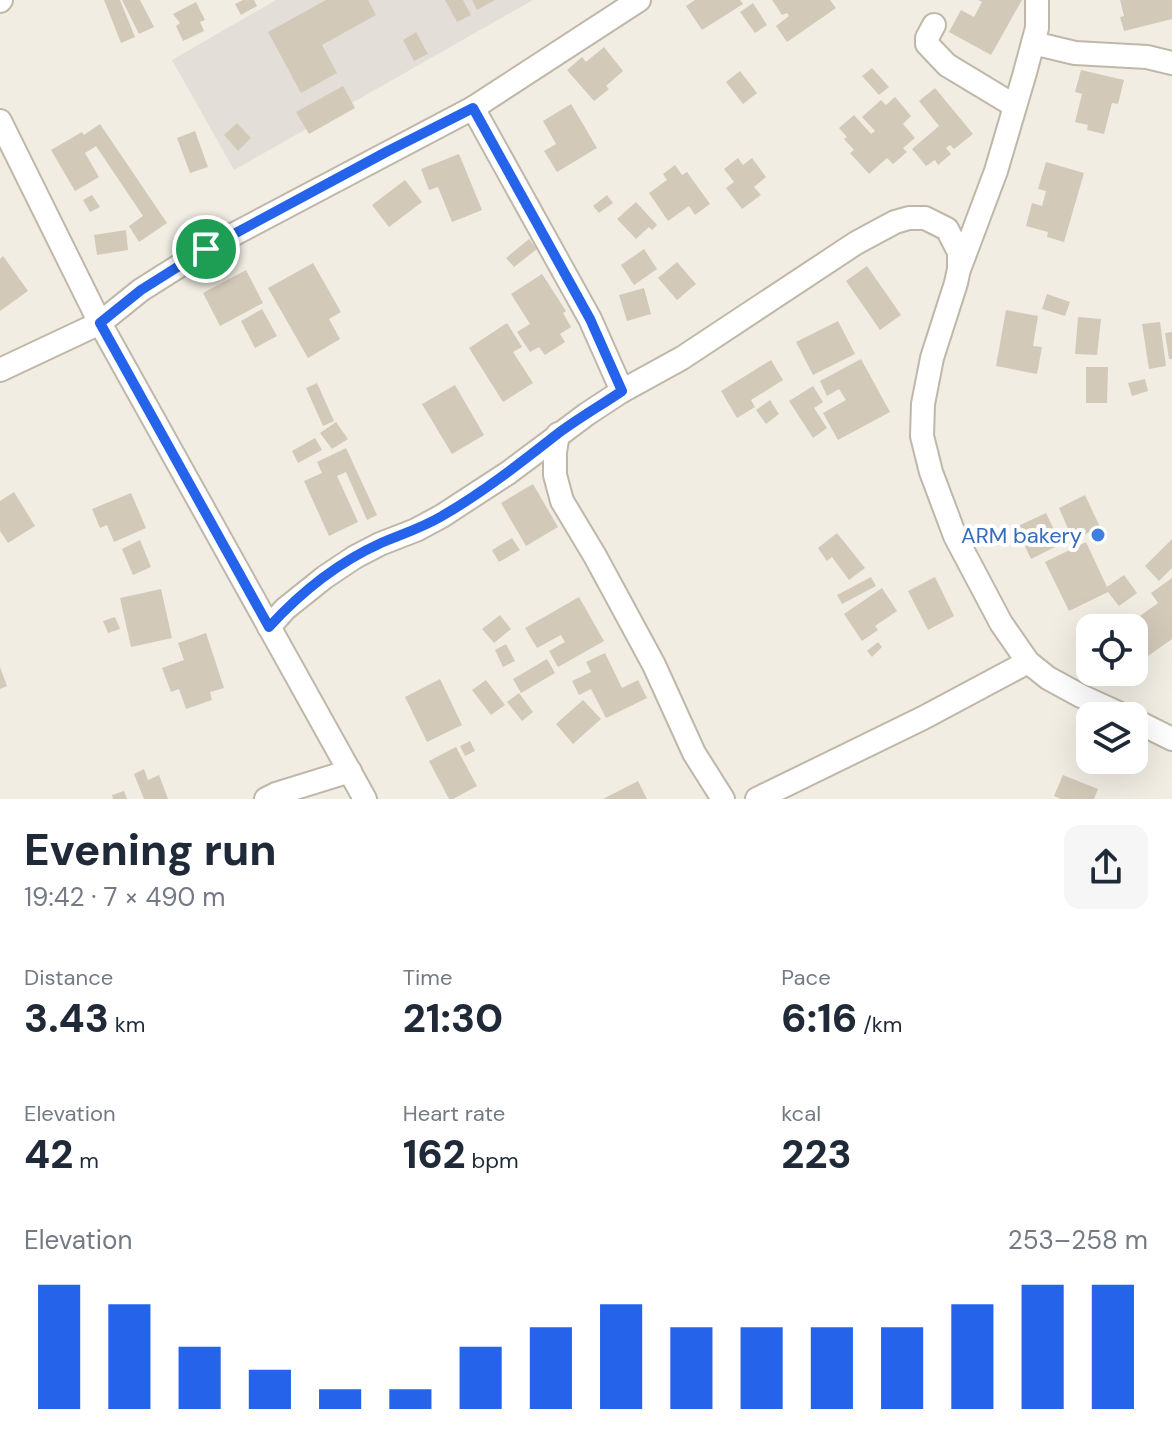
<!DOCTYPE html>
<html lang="en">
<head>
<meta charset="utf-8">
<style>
	body { margin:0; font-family:"DM Sans",sans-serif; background:#f6f6f7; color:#1f2937; height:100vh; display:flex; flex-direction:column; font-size:30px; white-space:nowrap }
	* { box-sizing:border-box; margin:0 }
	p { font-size:26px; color:#747a83 }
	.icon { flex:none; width:44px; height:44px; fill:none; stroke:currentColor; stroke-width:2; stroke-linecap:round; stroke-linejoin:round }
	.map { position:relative; height:799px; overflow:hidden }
	.details { display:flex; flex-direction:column; background:#fff; flex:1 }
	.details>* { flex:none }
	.buttons { position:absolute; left:1076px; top:614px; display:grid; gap:16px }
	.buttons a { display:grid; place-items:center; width:72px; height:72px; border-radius:16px; background:#fff; box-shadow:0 8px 32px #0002; font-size:40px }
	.pin { position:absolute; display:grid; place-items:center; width:68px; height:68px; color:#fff; margin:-34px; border:4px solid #fff; border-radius:50%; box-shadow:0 2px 8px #0007 }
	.round { display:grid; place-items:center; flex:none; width:84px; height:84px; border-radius:16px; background:#f6f6f7 }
	.headline { display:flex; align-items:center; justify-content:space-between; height:136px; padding:0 24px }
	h1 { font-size:44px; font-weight:800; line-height:60px }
	.stats { display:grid; grid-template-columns:repeat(3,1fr); gap:12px; height:136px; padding:8px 24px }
	.stats div { display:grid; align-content:center }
	.stats b { font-size:40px; font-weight:800 }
	.stats small { font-size:22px; font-weight:400 }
	.stats p { font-size:22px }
	.chart { height:224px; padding:16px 24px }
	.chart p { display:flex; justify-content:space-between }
	.chart svg { width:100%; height:144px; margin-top:8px; stroke:#2563eb; stroke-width:6 }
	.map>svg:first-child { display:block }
	.industrial { fill:#e3dfd8 }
	.building { fill:#d3c9b9 }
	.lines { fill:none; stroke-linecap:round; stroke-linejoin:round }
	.minor-casing { stroke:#bfb8a9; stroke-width:26 }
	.minor { stroke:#fff; stroke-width:22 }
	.route-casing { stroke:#fff; stroke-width:16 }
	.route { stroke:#2563eb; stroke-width:10 }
	.shop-dot { fill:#3f7fe0; stroke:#fff; stroke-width:3 }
	.labels { text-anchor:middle; stroke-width:8; stroke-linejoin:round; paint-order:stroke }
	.shop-label { font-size:22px; fill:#366cbe; stroke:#fff; text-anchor:end }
</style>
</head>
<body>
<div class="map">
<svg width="1172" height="799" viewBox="0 0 1172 799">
	<rect width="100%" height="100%" fill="#f1ede3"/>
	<path class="industrial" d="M 276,0 L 533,0 L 234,170 L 172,60 Z"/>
	<g class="building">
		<path d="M 104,0 L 120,0 L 135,37 L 121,43 Z"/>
		<path d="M 122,0 L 140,0 L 154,27 L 139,34 Z"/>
		<path d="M 243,0 L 254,0 L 257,6 L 241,15 L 235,4 Z"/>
		<path d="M 326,0 L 368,0 L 376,15 L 322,45 L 337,73 L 301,93 L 268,32 Z"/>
		<path d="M 445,0 L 463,0 L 471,15 L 457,22 Z"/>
		<path d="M 472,0 L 495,0 L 477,10 Z"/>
		<path d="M 695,0 L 740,0 L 743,4 L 702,30 L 686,6 Z"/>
		<path d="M 772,0 L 830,0 L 836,8 L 787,42 L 776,26 L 789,16 L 787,13 L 782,15 Z"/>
		<path d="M 978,0 L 1022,0 L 991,55 L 949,32 L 961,10 L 974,17 L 982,2 Z"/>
		<path d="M 1120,0 L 1172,0 L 1172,19 L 1124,31 L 1120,17 L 1124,16 Z"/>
		<path d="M 196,2 L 205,20 L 200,22 L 204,31 L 183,41 L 176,26 L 180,23 L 173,14 Z"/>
		<path d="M 753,3 L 767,25 L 755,33 L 740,12 Z"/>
		<path d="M 416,32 L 428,54 L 414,61 L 403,40 Z"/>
		<path d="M 604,47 L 623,71 L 606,86 L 609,89 L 594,101 L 567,70 L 582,57 L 586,62 Z"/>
		<path d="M 872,68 L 889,87 L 879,95 L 862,76 Z"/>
		<path d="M 1081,70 L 1124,80 L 1118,104 L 1112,103 L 1104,134 L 1087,130 L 1088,125 L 1075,122 L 1082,94 L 1075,92 Z"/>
		<path d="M 740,71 L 757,93 L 743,104 L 726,82 Z"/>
		<path d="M 343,86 L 355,108 L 309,134 L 296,112 Z"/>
		<path d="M 935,88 L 973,134 L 954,149 L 950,145 L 946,148 L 951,154 L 938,165 L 935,160 L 926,166 L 912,149 L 939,126 L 919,101 Z"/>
		<path d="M 895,97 L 911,116 L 903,124 L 915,138 L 903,148 L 907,152 L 893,164 L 887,158 L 869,174 L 850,153 L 854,150 L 844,139 L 847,137 L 839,128 L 854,115 L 871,134 L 875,131 L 862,117 L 881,100 L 886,105 Z"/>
		<path d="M 571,104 L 597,148 L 557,172 L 544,151 L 556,144 L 543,121 Z"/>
		<path d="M 237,123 L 251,138 L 238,151 L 224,135 Z"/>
		<path d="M 100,124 L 167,223 L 139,242 L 129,226 L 143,216 L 96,146 L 85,153 L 99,177 L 75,191 L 51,150 L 82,132 L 84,135 Z"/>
		<path d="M 195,131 L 208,167 L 190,173 L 177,138 Z"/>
		<path d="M 459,154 L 482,210 L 452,222 L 438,187 L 429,190 L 421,169 Z"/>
		<path d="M 738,158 L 743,165 L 752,158 L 766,177 L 754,187 L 761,195 L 742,209 L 726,188 L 734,182 L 724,169 Z"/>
		<path d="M 1046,162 L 1084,173 L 1064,242 L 1047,237 L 1048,232 L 1026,226 L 1032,203 L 1042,206 L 1046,191 L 1038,189 Z"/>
		<path d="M 675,165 L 682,175 L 687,172 L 710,204 L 695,215 L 689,206 L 668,221 L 649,193 L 667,180 L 663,174 Z"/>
		<path d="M 405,180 L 422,202 L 389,227 L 372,205 Z"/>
		<path d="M 92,195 L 100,207 L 90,212 L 83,200 Z"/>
		<path d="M 607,195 L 613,203 L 599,213 L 593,206 Z"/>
		<path d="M 636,202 L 657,225 L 652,230 L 649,227 L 636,239 L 617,219 Z"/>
		<path d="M 126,230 L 128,250 L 97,255 L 94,235 Z"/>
		<path d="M 529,239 L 537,249 L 514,267 L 506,258 Z"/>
		<path d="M 644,249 L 657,269 L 634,285 L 621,265 Z"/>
		<path d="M 3,256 L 28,291 L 0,311 L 0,259 Z"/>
		<path d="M 677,262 L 696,284 L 677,300 L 658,278 Z"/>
		<path d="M 313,263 L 341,312 L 329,319 L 340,339 L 308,358 L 268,288 Z"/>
		<path d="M 867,266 L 901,315 L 880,330 L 846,281 Z"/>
		<path d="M 246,270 L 263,303 L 220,326 L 203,293 Z"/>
		<path d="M 542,274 L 566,311 L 563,313 L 571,327 L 560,334 L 565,342 L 545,355 L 539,347 L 530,352 L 517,332 L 530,324 L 511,294 Z"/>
		<path d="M 644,288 L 651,314 L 627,321 L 619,295 Z"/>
		<path d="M 1047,294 L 1070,302 L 1065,316 L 1042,309 Z"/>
		<path d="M 262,309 L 277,336 L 255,348 L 241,321 Z"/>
		<path d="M 1006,310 L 1038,316 L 1033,346 L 1042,347 L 1037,374 L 996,366 Z"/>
		<path d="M 1078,317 L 1101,319 L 1097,355 L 1075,354 Z"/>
		<path d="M 838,321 L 855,354 L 813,375 L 796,342 Z"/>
		<path d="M 1160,322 L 1166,366 L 1149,369 L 1142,324 Z"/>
		<path d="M 507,323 L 522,347 L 513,352 L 533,383 L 503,402 L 469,348 Z"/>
		<path d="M 1172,332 L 1172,359 L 1169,359 L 1165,333 Z"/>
		<path d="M 861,359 L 890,412 L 838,440 L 823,413 L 846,400 L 839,389 L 827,396 L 820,381 Z"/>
		<path d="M 771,360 L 783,380 L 751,400 L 755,407 L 737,418 L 721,391 Z"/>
		<path d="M 1086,367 L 1108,367 L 1107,403 L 1086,403 Z"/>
		<path d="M 1145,379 L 1148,391 L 1132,396 L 1128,383 Z"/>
		<path d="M 317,383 L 334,421 L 323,426 L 306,388 Z"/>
		<path d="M 455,385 L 484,435 L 452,454 L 422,404 Z"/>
		<path d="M 813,386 L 823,402 L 814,408 L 827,428 L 813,438 L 789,401 Z"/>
		<path d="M 770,400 L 779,414 L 766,424 L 756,410 Z"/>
		<path d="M 336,422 L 348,439 L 332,449 L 320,433 Z"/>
		<path d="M 315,438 L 322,450 L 298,463 L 292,451 Z"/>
		<path d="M 346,448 L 377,515 L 367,520 L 346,472 L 337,476 L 358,522 L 329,536 L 304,481 L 322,473 L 317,462 Z"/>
		<path d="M 533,484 L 558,527 L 526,546 L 501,503 Z"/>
		<path d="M 14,492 L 35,526 L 8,543 L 0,531 L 0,501 Z"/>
		<path d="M 131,493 L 146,528 L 114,542 L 107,525 L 100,528 L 92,509 Z"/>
		<path d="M 1085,495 L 1100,527 L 1073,540 L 1059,508 Z"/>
		<path d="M 1046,513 L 1061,544 L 1031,559 L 1016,527 Z"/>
		<path d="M 837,533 L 865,568 L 849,580 L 832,557 L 827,561 L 818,548 Z"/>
		<path d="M 512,538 L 520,550 L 499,562 L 492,550 Z"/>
		<path d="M 1172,539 L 1172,568 L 1159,581 L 1145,566 Z"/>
		<path d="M 140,540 L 151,567 L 133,575 L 122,549 Z"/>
		<path d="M 1086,542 L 1107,587 L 1124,575 L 1137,593 L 1119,606 L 1108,592 L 1069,611 L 1045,562 Z"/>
		<path d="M 871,577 L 876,586 L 842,604 L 837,595 Z"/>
		<path d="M 935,577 L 954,616 L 928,630 L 908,591 Z"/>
		<path d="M 1172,578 L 1172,639 L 1148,656 L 1134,637 L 1134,628 L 1128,628 L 1126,626 L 1158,603 L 1151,593 Z"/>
		<path d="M 882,588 L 897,611 L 875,626 L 878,630 L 862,641 L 844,614 Z"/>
		<path d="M 161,589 L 172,638 L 131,647 L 120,598 Z"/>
		<path d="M 579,597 L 604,641 L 558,667 L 549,651 L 565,642 L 561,635 L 537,648 L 525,628 Z"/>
		<path d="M 500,615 L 511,629 L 494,643 L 482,629 Z"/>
		<path d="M 115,617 L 120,629 L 108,633 L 103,621 Z"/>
		<path d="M 206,633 L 224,688 L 210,692 L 212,700 L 186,709 L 179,689 L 171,692 L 162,668 L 184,660 L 178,643 Z"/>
		<path d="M 878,642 L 882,647 L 872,657 L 867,651 Z"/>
		<path d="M 506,644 L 515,661 L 503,667 L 495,650 Z"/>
		<path d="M 605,653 L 622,688 L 638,680 L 647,698 L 606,718 L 591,689 L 579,695 L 572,681 L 591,672 L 586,662 Z"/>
		<path d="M 547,659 L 555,673 L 521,693 L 513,679 Z"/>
		<path d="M 0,667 L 7,686 L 0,689 Z"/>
		<path d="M 440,679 L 462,725 L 427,742 L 405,697 Z"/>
		<path d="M 486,680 L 505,705 L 491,715 L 472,690 Z"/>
		<path d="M 519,693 L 533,712 L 522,721 L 507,702 Z"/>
		<path d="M 583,700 L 601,719 L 573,744 L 556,724 Z"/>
		<path d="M 470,741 L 475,751 L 465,756 L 460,746 Z"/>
		<path d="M 456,747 L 477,786 L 453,799 L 449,799 L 429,761 Z"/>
		<path d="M 144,769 L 148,780 L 159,775 L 168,799 L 144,799 L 134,774 Z"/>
		<path d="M 1063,775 L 1098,789 L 1094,799 L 1061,799 L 1054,796 Z"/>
		<path d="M 638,781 L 647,799 L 603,799 Z"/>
		<path d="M 124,791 L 127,799 L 113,799 L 112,795 Z"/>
	</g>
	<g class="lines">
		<g class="minor-casing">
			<g id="minor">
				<path d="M 0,1 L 1,0"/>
				<path d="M 934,25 L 927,38 L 927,44 L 947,65 L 1015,106"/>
				<path d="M 1033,43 L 1075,53 L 1147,57 L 1172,63"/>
				<path d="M 473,108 L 590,319 L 622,391"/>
				<path d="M 0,121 L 100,323 L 365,799"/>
				<path d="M 960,267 L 996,171 L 1024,76 L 1037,28 L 1037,0"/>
				<path d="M 0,370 L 100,323 L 141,290 L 206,249 L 473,108 L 639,0"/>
				<path d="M 558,434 L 555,452 L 555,475 L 562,501 L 595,556 L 654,665 L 694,753 L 723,799"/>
				<path d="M 269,627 L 285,609 L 325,577 L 355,557 L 380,544 L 416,530 L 442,516 L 508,473 L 587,414 L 622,391 L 682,358 L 856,243 L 895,222 L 909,218 L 925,218 L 947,229 L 959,252 L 959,269 L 956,283 L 932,358 L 923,404 L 922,436 L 931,472 L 955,536 L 1001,623 L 1028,662 L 1048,678 L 1081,696 L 1125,716"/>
				<path d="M 1134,720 L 1172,739"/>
				<path d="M 266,799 L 276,794 L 350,771"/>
				<path d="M 757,799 L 923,718 L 1028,662"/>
			</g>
		</g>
		<use href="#minor" class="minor"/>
	</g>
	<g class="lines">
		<g class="route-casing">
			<path id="route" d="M 473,108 L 590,319 L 622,391 C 600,406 577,419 556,435 C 519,464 482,493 442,516 C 422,528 402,534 381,543 C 339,562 300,593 269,627 L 100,323 L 141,290 L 206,249 L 388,151 Z"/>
		</g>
		<use href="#route" class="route"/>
	</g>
	<circle class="shop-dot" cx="1098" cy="535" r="8"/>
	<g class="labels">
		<g class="shop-label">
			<text x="1082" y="543">ARM bakery</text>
		</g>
	</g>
</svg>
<div class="buttons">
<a><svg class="icon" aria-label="locate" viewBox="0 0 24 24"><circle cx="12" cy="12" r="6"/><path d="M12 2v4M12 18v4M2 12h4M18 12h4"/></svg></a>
<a><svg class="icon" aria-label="layers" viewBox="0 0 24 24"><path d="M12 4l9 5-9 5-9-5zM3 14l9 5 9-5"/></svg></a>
</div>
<div class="pin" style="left:206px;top:249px;background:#1e9e55"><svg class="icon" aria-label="arrive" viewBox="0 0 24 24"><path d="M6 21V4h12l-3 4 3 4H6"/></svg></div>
</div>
<section class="details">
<div class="headline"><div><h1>Evening run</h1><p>19:42 · 7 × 490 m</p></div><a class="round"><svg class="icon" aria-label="share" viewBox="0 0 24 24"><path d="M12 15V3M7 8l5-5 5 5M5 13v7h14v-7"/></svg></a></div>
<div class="stats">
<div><p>Distance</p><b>3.43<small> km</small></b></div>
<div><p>Time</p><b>21:30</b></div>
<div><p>Pace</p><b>6:16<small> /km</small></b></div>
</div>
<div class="stats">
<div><p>Elevation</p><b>42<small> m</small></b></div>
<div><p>Heart rate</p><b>162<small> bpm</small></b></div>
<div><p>kcal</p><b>223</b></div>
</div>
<div class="chart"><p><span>Elevation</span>253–258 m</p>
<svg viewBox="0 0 160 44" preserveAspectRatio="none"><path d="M5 44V6M15 44V12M25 44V25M35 44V32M45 44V38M55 44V38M65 44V25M75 44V19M85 44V12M95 44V19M105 44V19M115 44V19M125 44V19M135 44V12M145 44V6M155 44V6"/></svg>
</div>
</section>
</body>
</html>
